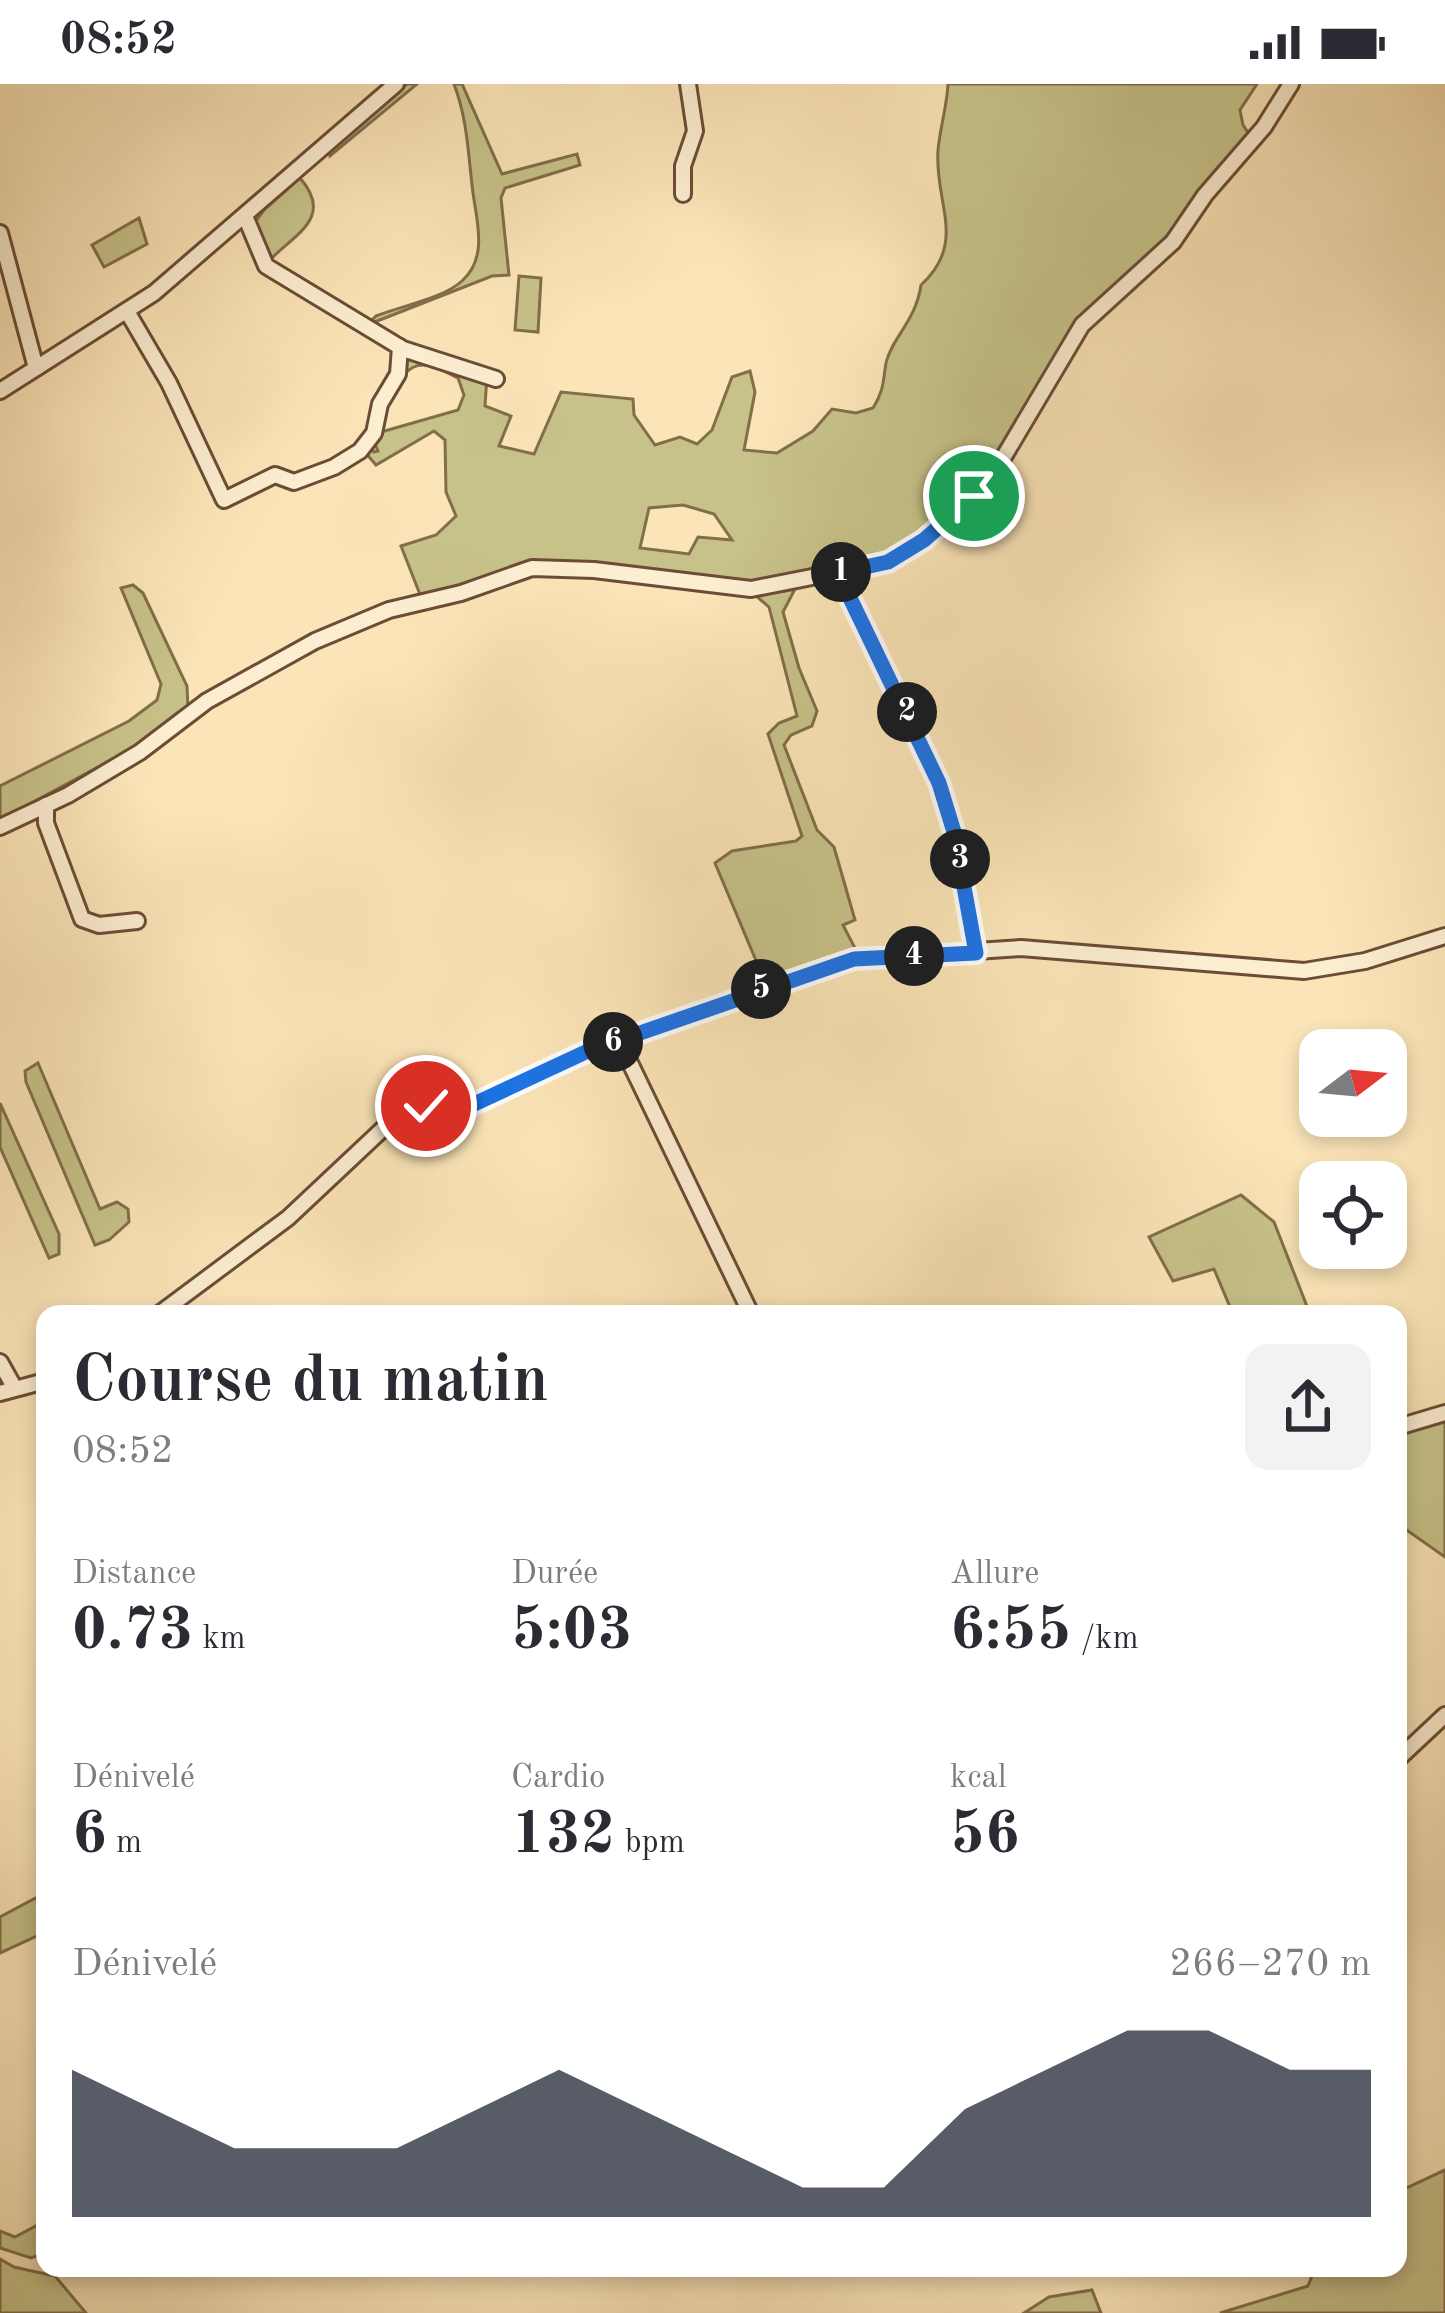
<!DOCTYPE html>
<html lang="fr">
<head>
<meta charset="utf-8">
<style>
	body { margin:0; font-family:"Old Standard TT",serif; background:#f2f2f3; color:#2b2b33; height:100vh; display:flex; flex-direction:column; font-size:45px; white-space:nowrap }
	* { box-sizing:border-box; margin:0 }
	p { font-size:39px; color:#7c7c81 }
	.icon { flex:none; width:66px; height:66px; fill:none; stroke:currentColor; stroke-width:2; stroke-linecap:round; stroke-linejoin:round }
	.map { position:relative; flex:1; overflow:hidden }
	.sheet { position:absolute; left:36px; top:1221px; width:1371px; height:972px; display:flex; flex-direction:column; background:#fff; border-radius:24px; box-shadow:0 6px 18px #0003 }
	.sheet>* { flex:none }
	.needle { width:78px; rotate:74deg }
	.buttons { position:absolute; left:1299px; top:945px; display:grid; gap:24px }
	.buttons a { display:grid; place-items:center; width:108px; height:108px; border-radius:24px; background:#fff; box-shadow:0 6px 18px #0003; font-size:60px }
	.pin { position:absolute; display:grid; place-items:center; width:102px; height:102px; color:#fff; margin:-51px; border:6px solid #fff; border-radius:50%; box-shadow:0 3px 12px #0007 }
	.km { position:absolute; width:60px; height:60px; margin:-30px; border-radius:50%; background:#222; color:#fff; font-size:33px; line-height:60px; text-align:center }
	.round { display:grid; place-items:center; flex:none; width:126px; height:126px; border-radius:24px; background:#f2f2f3 }
	.summary { display:flex; align-items:center; justify-content:space-between; height:204px; padding:0 36px }
	h1 { font-size:66px; font-weight:800; line-height:90px }
	.figures { display:grid; grid-template-columns:repeat(3,1fr); gap:18px; height:204px; padding:12px 36px }
	.figures div { display:grid; align-content:center }
	.figures b { font-size:60px; font-weight:800 }
	.figures small { font-size:33px; font-weight:400 }
	.figures p { font-size:33px }
	.chart { height:336px; padding:24px 36px }
	.chart p { display:flex; justify-content:space-between }
	.chart svg { width:100%; height:216px; margin-top:12px; fill:#111827; opacity:.7 }
	.status { display:flex; justify-content:space-between; align-items:center; height:84px; padding:0 60px; background:#fff; direction:ltr }
	.status svg { height:33px; fill:currentColor }
	.map>svg:first-child { display:block }
	.green { fill:#c7c289; stroke:#826e4a; stroke-width:3; fill-rule:evenodd }
	.lines { fill:none; stroke-linecap:round; stroke-linejoin:round }
	.minor-casing { stroke:#6c4c36; stroke-width:20 }
	.minor { stroke:#fceed1; stroke-width:14 }
	.route-casing { stroke:#fff; stroke-width:24 }
	.route { stroke:#1a73e8; stroke-width:15 }
</style>
</head>
<body>
<div class="status"><b>08:52</b><svg viewBox="0 0 49 12"><path d="M0 12V9h3v3zM5 12V6h3v6zM10 12V3h3v9zM15 12V0h3v12zM26 1h20v11H26zM47 4h2v5h-2z"/></svg></div>
<div class="map">
<svg width="1445" height="2229" viewBox="0 0 1445 2229">
	<rect width="100%" height="100%" fill="#fbe5b8"/>
	<filter id="stains"><feTurbulence type="fractalNoise" baseFrequency=".00167" numOctaves="4"/><feColorMatrix values="0 0 0 0 .2 0 0 0 0 .09 0 0 0 0 .02 0 0 0 .5 -.17"/></filter>
	<radialGradient id="worn" r=".72"><stop offset=".6" stop-color="#630" stop-opacity="0"/><stop offset="1" stop-color="#630" stop-opacity=".3"/></radialGradient>
	<g class="green">
		<path d="M 407,0 L 417,0 L 330,72 L 329,65 Z"/>
		<path d="M 454,0 L 462,0 L 502,90 L 577,70 L 580,81 L 505,104 L 501,114 L 509,191 L 492,192 L 367,241 L 376,232 C 401,222 442,215 462,197 C 488,174 477,138 473,109 C 468,71 468,37 454,0 Z"/>
		<path d="M 948,0 L 1257,0 L 1240,26 L 1243,41 L 1251,53 L 1173,151 L 1094,223 L 998,374 L 963,416 L 893,470 L 750,498 L 535,477 L 463,504 L 421,513 L 401,462 L 436,451 L 456,432 L 446,408 L 445,356 L 434,347 L 376,381 L 364,367 L 371,362 L 374,368 L 378,367 L 375,360 L 381,348 L 458,326 L 464,311 L 458,294 C 438,284 419,272 404,291 L 405,271 L 487,292 L 485,322 L 511,332 L 499,362 L 534,370 L 561,308 L 633,315 L 634,331 L 655,361 L 680,353 L 697,360 L 712,346 L 732,293 L 750,287 L 755,308 L 744,366 L 777,369 L 813,347 L 832,325 L 856,329 L 873,324 C 884,307 883,297 886,279 C 891,255 916,237 921,201 C 968,158 934,119 938,66 C 940,44 947,22 948,0 ZM 683,421 L 714,430 L 732,456 L 698,453 L 689,470 L 640,464 L 649,424 Z"/>
		<path d="M 300,94 C 336,135 291,152 268,178 L 254,140 L 264,126 Z"/>
		<path d="M 139,134 L 147,160 L 104,183 L 92,161 Z"/>
		<path d="M 519,192 L 541,194 L 538,248 L 515,246 Z"/>
		<path d="M 133,501 L 143,509 L 187,602 L 188,625 L 137,662 L 0,736 L 0,702 L 129,637 L 157,616 L 161,600 L 121,504 Z"/>
		<path d="M 795,505 L 783,528 L 799,584 L 817,627 L 812,642 L 791,651 L 784,661 L 817,746 L 834,763 L 855,836 L 843,841 L 857,868 L 765,898 L 715,779 L 732,767 L 796,757 L 802,752 L 768,650 L 779,639 L 797,632 L 769,523 L 756,512 Z"/>
		<path d="M 38,979 L 100,1125 L 117,1118 L 128,1125 L 129,1138 L 109,1156 L 95,1161 L 26,998 L 25,987 Z"/>
		<path d="M 0,1019 L 59,1150 L 59,1170 L 49,1174 L 0,1063 Z"/>
		<path d="M 1241,1111 L 1274,1138 L 1310,1230 L 1233,1230 L 1214,1185 L 1173,1197 L 1149,1153 Z"/>
		<path d="M 1445,1332 L 1445,1473 L 1398,1440 L 1398,1348 Z"/>
		<path d="M 45,1809 L 45,1853 L 37,1852 L 0,1869 L 0,1833 Z"/>
		<path d="M 1445,2086 L 1445,2229 L 1220,2229 L 1308,2202 L 1315,2184 L 1398,2184 L 1398,2108 Z"/>
		<path d="M 45,2137 L 45,2169 L 31,2174 L 0,2164 L 0,2147 L 15,2153 Z"/>
		<path d="M 0,2175 L 14,2183 L 55,2192 L 86,2229 L 0,2229 Z"/>
		<path d="M 1092,2206 L 1101,2229 L 1024,2229 L 1049,2213 Z"/>
	</g>
	<g class="lines">
		<g class="minor-casing">
			<g id="minor">
				<path d="M 683,110 L 683,82 L 695,47 L 688,0"/>
				<path d="M 245,132 L 266,182 L 403,265 L 496,295"/>
				<path d="M 0,149 L 36,284"/>
				<path d="M 128,229 L 169,299 L 224,416 L 275,391 L 294,398 L 334,383 L 360,367 L 374,349 L 380,320 L 398,290 L 400,263"/>
				<path d="M 0,307 L 154,209 L 396,0"/>
				<path d="M 838,489 L 939,699 L 954,748 L 976,869"/>
				<path d="M 46,721 L 46,739 L 82,835 L 99,841 L 137,837"/>
				<path d="M 0,743 L 68,711 L 140,668 L 207,617 L 315,557 L 389,526 L 461,509 L 532,484 L 594,486 L 751,505 L 888,478 L 924,456 L 967,421 L 993,391 L 1082,241 L 1173,158 L 1205,111 L 1264,43 L 1291,0"/>
				<path d="M 619,956 L 751,1230"/>
				<path d="M 159,1230 L 288,1134 L 387,1041 L 407,1027 L 426,1022 L 470,1022 L 588,966 L 854,875 L 1021,864 L 1304,887 L 1365,877 L 1445,852"/>
				<path d="M 0,1278 L 14,1303"/>
				<path d="M 0,1309 L 45,1297"/>
				<path d="M 1398,1343 L 1445,1329"/>
				<path d="M 1398,1675 L 1445,1631"/>
			</g>
		</g>
		<use href="#minor" class="minor"/>
	</g>
	<g class="lines">
		<g class="route-casing">
			<path id="route" d="M 426,1022 L 470,1022 L 588,967 L 854,875 L 976,869 L 954,748 L 939,699 L 838,489 L 888,478 L 924,456 L 974,412"/>
		</g>
		<use href="#route" class="route"/>
	</g>
	<rect width="100%" height="100%" filter="url(#stains)"/>
	<rect width="100%" height="100%" fill="url(#worn)"/>
</svg>
<div class="buttons">
<a><svg class="needle" viewBox="-14 -14 28 28"><path d="M0-13l5 13h-10z" fill="#e53935"/><path d="M0 13l5-13h-10z" fill="#7c7c81"/></svg></a>
<a><svg class="icon" aria-label="locate" viewBox="0 0 24 24"><circle cx="12" cy="12" r="6"/><path d="M12 2v4M12 18v4M2 12h4M18 12h4"/></svg></a>
</div>
<div class="pin" style="left:974px;top:412px;background:#1e9e55"><svg class="icon" aria-label="arrive" viewBox="0 0 24 24"><path d="M6 21V4h12l-3 4 3 4H6"/></svg></div>
<div class="pin" style="left:426px;top:1022px;background:#d93025"><svg class="icon" aria-label="check" viewBox="0 0 24 24"><path d="M5 12l5 5 9-10"/></svg></div>
<b class="km" style="left:841px;top:488px">1</b>
<b class="km" style="left:907px;top:628px">2</b>
<b class="km" style="left:960px;top:775px">3</b>
<b class="km" style="left:914px;top:872px">4</b>
<b class="km" style="left:761px;top:905px">5</b>
<b class="km" style="left:613px;top:958px">6</b>
<section class="sheet">
<div class="summary"><div><h1>Course du matin</h1><p>08:52</p></div><a class="round"><svg class="icon" aria-label="share" viewBox="0 0 24 24"><path d="M12 15V3M7 8l5-5 5 5M5 13v7h14v-7"/></svg></a></div>
<div class="figures">
<div><p>Distance</p><b>0.73<small> km</small></b></div>
<div><p>Durée</p><b>5:03</b></div>
<div><p>Allure</p><b>6:55<small> /km</small></b></div>
</div>
<div class="figures">
<div><p>Dénivelé</p><b>6<small> m</small></b></div>
<div><p>Cardio</p><b>132<small> bpm</small></b></div>
<div><p>kcal</p><b>56</b></div>
</div>
<div class="chart"><p><span>Dénivelé</span>266–270 m</p>
<svg viewBox="0 0 160 44" preserveAspectRatio="none"><path d="M0 44V14L10 22L20 30L30 30L40 30L50 22L60 14L70 22L80 30L90 38L100 38L110 22L120 14L130 6L140 6L150 14L160 14V44z"/></svg>
</div>
</section>
</div>
</body>
</html>
